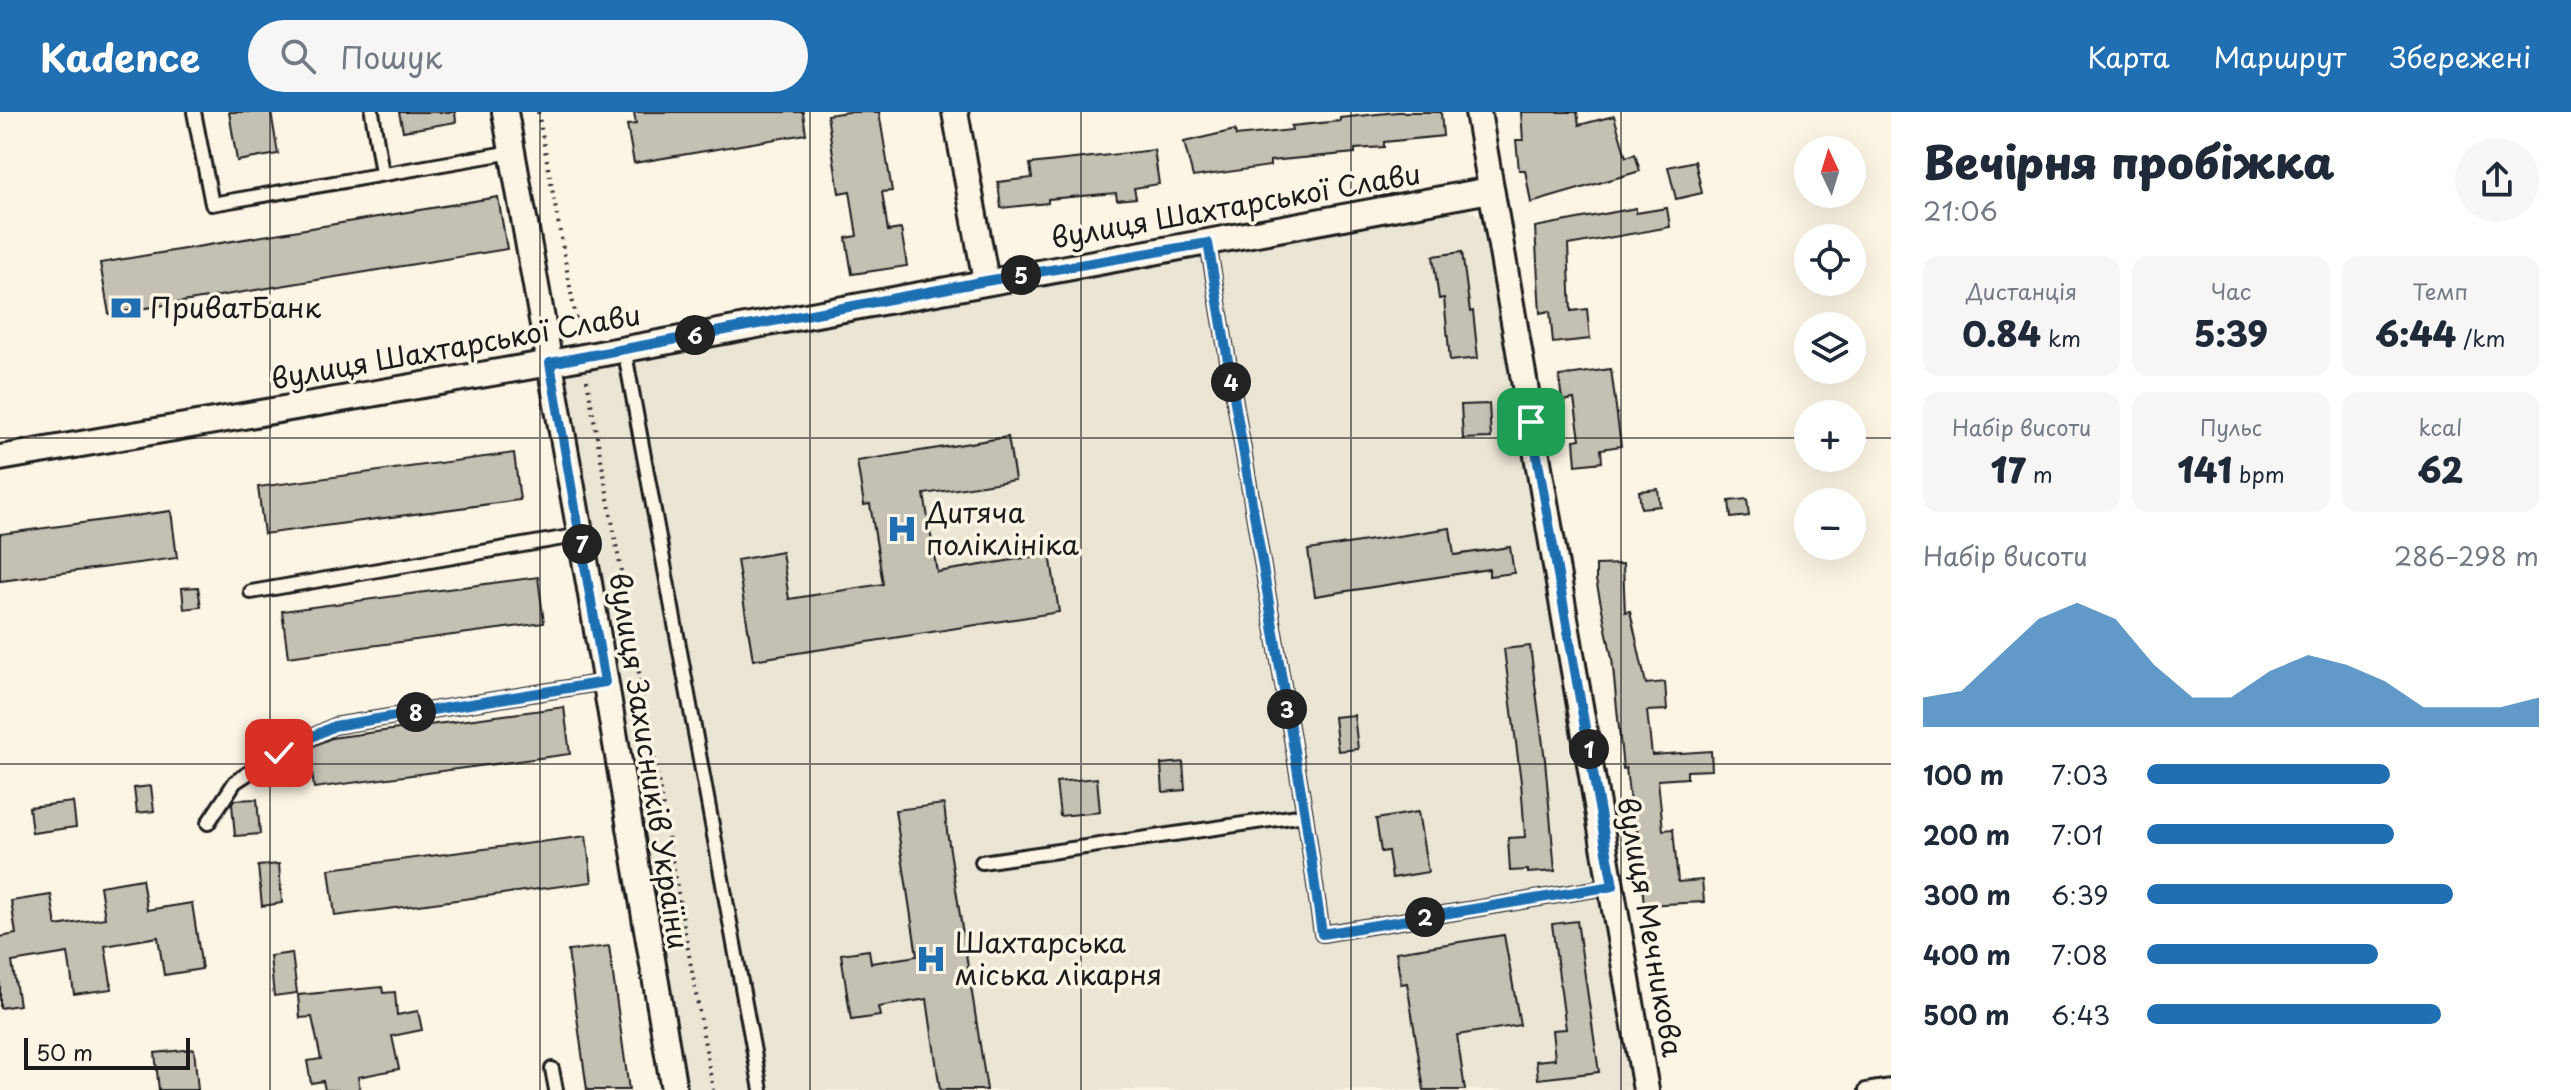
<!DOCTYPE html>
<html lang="uk">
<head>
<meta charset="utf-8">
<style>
	body { margin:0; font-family:"Playpen Sans",sans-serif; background:#f6f6f7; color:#1f2937; height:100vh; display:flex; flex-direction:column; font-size:30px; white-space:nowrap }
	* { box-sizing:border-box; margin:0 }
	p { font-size:26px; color:#747a83 }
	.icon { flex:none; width:44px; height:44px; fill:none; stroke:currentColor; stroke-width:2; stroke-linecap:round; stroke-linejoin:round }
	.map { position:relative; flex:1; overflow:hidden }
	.side { display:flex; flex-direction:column; background:#fff; width:680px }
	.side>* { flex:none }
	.needle { width:52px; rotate:356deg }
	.buttons { position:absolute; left:1794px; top:24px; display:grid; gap:16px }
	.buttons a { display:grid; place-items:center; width:72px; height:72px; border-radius:50%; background:#fff; box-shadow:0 8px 32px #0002; font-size:40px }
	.scale { position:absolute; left:24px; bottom:20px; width:166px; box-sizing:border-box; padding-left:8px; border:4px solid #1c1c1c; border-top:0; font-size:22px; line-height:28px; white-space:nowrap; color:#1c1c1c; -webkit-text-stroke:6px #fcf5e5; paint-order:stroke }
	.pin { position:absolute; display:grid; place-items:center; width:68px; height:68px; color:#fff; margin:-34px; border-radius:16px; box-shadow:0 4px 12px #0006 }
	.km { position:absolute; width:40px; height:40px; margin:-20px; border-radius:50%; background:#222; color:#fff; font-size:22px; line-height:40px; text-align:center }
	.round { display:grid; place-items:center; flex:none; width:84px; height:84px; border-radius:42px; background:#f6f6f7 }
	.summary { display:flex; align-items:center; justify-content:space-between; height:136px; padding:0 32px }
	h1 { font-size:44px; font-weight:800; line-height:60px }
	.figures { display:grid; grid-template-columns:repeat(3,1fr); gap:12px; height:136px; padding:8px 32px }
	.figures div { display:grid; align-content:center; border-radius:16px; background:#f6f6f7; text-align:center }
	.figures b { font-size:34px; font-weight:800 }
	.figures small { font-size:22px; font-weight:400 }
	.figures p { font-size:22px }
	.chart { height:224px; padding:16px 32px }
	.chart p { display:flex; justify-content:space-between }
	.chart svg { width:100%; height:144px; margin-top:8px; fill:#1f6fb2; opacity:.7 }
	ul { padding:0 32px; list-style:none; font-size:26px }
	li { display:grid; grid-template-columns:128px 96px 1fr; align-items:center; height:60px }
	li i { height:20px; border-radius:10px; background:#1f6fb2 }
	header { display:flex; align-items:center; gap:48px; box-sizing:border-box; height:112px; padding:0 40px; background:#1f6fb2; color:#fff }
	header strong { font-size:38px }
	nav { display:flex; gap:44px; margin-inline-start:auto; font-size:28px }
	.search { width:560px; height:72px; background:#f6f6f7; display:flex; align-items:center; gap:20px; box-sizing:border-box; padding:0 28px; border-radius:44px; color:#747a83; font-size:30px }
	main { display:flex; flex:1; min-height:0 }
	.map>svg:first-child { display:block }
	.built { fill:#ebe5d6 }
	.building { fill:#c4c0b3; stroke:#1c1c1c; stroke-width:2 }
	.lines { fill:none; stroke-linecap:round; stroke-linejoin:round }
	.service-casing { stroke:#1c1c1c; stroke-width:18 }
	.minor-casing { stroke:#1c1c1c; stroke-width:30 }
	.path { stroke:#1c1c1c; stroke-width:4; stroke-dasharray:2 6; stroke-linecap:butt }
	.service { stroke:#fcf5e5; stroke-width:12 }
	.minor { stroke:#fcf5e5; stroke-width:24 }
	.route-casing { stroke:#fff; stroke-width:16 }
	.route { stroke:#1f6fb2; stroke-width:10 }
	.grid { fill:none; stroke:#1c1c1c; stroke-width:2; stroke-opacity:0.55 }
	.labels { text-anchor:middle; stroke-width:7; stroke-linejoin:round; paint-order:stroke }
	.street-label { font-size:28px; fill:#1c1c1c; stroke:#fcf5e5 }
	.poi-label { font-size:28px; fill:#1c1c1c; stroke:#fcf5e5; text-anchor:start }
</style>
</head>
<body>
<header>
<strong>Kadence</strong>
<div class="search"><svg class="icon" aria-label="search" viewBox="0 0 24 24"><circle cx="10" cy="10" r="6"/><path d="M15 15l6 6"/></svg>Пошук</div>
<nav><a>Карта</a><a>Маршрут</a><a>Збережені</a></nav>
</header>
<main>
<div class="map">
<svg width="1891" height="978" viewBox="0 0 1891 978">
	<rect width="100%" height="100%" fill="#fcf5e5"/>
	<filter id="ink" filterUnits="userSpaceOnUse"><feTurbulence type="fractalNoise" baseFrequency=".0125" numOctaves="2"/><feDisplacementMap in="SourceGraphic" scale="16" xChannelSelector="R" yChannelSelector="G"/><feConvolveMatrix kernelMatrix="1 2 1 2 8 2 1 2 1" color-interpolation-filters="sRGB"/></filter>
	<g filter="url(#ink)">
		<path class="built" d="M 1445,93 L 1463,95 L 1478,103 L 1489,117 L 1637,978 L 687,978 L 565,258 Z"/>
		<g class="building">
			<path d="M 229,0 L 271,0 L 278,42 L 237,49 Z"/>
			<path d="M 399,0 L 455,0 L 456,10 L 403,19 Z"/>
			<path d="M 634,0 L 803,0 L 806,22 L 634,51 L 627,13 L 636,12 Z"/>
			<path d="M 848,0 L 879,0 L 892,79 L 882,80 L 888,119 L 901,117 L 907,154 L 852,162 L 846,126 L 857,124 L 850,79 L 839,81 L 827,3 Z"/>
			<path d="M 1397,0 L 1441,0 L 1443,24 L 1384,30 L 1384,35 L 1355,37 L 1355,41 L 1270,49 L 1270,54 L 1193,65 L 1184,30 L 1235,18 L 1236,24 L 1292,18 L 1291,14 L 1340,9 L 1340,6 Z"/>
			<path d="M 1521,0 L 1577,0 L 1579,13 L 1614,4 L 1626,45 L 1635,42 L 1640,59 L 1531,91 L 1525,58 L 1519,58 L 1516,28 L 1523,28 Z"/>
			<path d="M 1154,38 L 1159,72 L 1134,76 L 1136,86 L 1117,88 L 1116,81 L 1048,87 L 1048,91 L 1001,96 L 998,70 L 1032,66 L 1030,52 Z"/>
			<path d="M 1695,49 L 1702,81 L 1676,87 L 1668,55 Z"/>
			<path d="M 498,85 L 507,137 L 109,202 L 100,151 Z"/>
			<path d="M 1636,96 L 1636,101 L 1667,96 L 1670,115 L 1568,133 L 1571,199 L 1587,197 L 1590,227 L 1553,231 L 1550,199 L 1540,201 L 1535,115 Z"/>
			<path d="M 1462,140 L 1470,200 L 1473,199 L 1478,246 L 1450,249 L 1444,186 L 1439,187 L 1433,144 Z"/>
			<path d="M 1611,257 L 1621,334 L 1601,337 L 1602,350 L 1576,353 L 1574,328 L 1580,327 L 1574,287 L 1562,289 L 1559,264 Z"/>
			<path d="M 1489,292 L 1491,326 L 1463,327 L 1461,293 Z"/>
			<path d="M 1008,325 L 1015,368 L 924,382 L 937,460 L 1050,442 L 1059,500 L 753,548 L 737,448 L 782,440 L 789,487 L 883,472 L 870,392 L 864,393 L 857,349 Z"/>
			<path d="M 514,341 L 520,388 L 264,422 L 258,375 Z"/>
			<path d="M 1658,377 L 1660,394 L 1641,396 L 1639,379 Z"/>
			<path d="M 1747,387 L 1749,404 L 1731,406 L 1729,389 Z"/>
			<path d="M 171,399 L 177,446 L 0,469 L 0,422 Z"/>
			<path d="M 1450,416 L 1454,443 L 1510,435 L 1514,461 L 1489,464 L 1489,457 L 1315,484 L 1308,438 Z"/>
			<path d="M 1623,452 L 1625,500 L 1630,499 L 1646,572 L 1665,570 L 1667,598 L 1647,599 L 1652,643 L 1711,639 L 1712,658 L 1687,659 L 1687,666 L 1658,668 L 1663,718 L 1673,717 L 1678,770 L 1702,768 L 1704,790 L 1644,793 L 1637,717 L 1633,717 L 1626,656 L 1623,657 L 1612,546 L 1596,468 L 1596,453 Z"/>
			<path d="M 538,465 L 544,511 L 288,545 L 282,499 Z"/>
			<path d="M 198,475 L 201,495 L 184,497 L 182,476 Z"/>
			<path d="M 1530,534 L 1545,648 L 1555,759 L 1528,761 L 1528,758 L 1510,759 L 1508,726 L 1525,725 L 1521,670 L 1504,537 Z"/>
			<path d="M 564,595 L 570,642 L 314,676 L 309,636 L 331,626 Z"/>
			<path d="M 1354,603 L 1358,637 L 1338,639 L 1334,605 Z"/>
			<path d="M 1183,650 L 1185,678 L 1163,680 L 1161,652 Z"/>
			<path d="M 1097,666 L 1100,700 L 1060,704 L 1056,670 Z"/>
			<path d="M 151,674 L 154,699 L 137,701 L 134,676 Z"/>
			<path d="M 257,687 L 260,722 L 235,724 L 232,692 L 234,688 Z"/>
			<path d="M 73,690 L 76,715 L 32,721 L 29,695 Z"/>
			<path d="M 944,692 L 947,719 L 987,978 L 940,978 L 927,887 L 878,895 L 880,904 L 851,908 L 841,842 L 869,838 L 871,851 L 917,844 L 895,698 Z"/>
			<path d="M 1418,700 L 1428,760 L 1392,766 L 1388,739 L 1381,740 L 1376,707 Z"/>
			<path d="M 586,724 L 592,770 L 335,804 L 329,757 Z"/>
			<path d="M 279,752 L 282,791 L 262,794 L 258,754 Z"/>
			<path d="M 142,767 L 147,798 L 192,791 L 202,857 L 164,863 L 158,825 L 105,834 L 112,877 L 74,882 L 68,841 L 12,850 L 19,893 L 0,896 L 0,825 L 16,822 L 11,789 L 51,783 L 56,814 L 105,806 L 100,774 Z"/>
			<path d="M 1577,809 L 1599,960 L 1538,967 L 1536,949 L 1555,947 L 1552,918 L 1566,917 L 1552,812 Z"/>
			<path d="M 1504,823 L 1520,913 L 1457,923 L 1465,978 L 1424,978 L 1407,871 L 1401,872 L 1396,840 Z"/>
			<path d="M 609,834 L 629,978 L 587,978 L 568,839 Z"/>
			<path d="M 292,841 L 297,881 L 274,884 L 270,844 Z"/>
			<path d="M 382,875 L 383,881 L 395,880 L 397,903 L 418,899 L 422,918 L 392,924 L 399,957 L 358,965 L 360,978 L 325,978 L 323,969 L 311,971 L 307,949 L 321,947 L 312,905 L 300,906 L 298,883 Z"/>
			<path d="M 194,937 L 198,978 L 159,978 L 155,941 Z"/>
		</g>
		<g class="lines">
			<g class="service-casing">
				<g id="service">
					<path d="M 194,0 L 212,92 L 512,40"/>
					<path d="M 372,0 L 382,61"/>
					<path d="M 1208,131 L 1305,703 L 1322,822 L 1613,774"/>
					<path d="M 624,236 L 761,978"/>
					<path d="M 251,480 L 581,423"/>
					<path d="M 208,711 L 235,670 L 279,641 L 334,614 L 605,570"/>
					<path d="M 982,750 L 1305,703"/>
					<path d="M 552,957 L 556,978"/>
					<path d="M 1866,978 L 1891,974"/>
				</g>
			</g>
			<g class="minor-casing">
				<g id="minor">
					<path d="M 505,0 L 589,471 L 674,978"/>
					<path d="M 955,0 L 986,169"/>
					<path d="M 1478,0 L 1646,978"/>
					<path d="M 0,346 L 550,251 L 1490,78"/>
				</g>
			</g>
			<g class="path">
				<path d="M 538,0 L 579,224"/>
				<path d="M 587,268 L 713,978"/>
			</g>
			<use href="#service" class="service"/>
			<use href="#minor" class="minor"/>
		</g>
	</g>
	<g class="lines" filter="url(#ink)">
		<g class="route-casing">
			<path id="route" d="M 279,641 L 334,614 L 605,570 L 550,251 L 986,169 L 1208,131 L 1305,703 L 1322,822 L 1613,774 L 1531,310"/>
		</g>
		<use href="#route" class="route"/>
	</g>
	<path class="grid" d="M 270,0 L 270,978M 540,0 L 540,978M 810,0 L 810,978M 1081,0 L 1081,978M 1351,0 L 1351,978M 1621,0 L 1621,978M 0,326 L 1808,326M 1852,326 L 1891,326M 0,652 L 1891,652"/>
	<defs>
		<g id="bank-bare" transform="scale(2.4)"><path d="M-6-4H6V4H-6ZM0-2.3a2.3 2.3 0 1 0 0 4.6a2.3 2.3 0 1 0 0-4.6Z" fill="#1f6fb2" stroke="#fcf5e5" stroke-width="2.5" paint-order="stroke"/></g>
		<g id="hospital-bare" transform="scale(2.4)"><path d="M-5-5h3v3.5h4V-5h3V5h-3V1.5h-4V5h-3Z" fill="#1f6fb2" stroke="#fcf5e5" stroke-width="2.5" paint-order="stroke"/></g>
	</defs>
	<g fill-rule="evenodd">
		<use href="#bank-bare" x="126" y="196"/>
		<use href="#hospital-bare" x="902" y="417"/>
		<use href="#hospital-bare" x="931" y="847"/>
	</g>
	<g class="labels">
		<g class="street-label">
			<text transform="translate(1236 94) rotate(-10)" y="10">вулиця Шахтарської Слави</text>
			<text transform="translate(456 235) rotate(-10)" y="10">вулиця Шахтарської Слави</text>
			<text transform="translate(649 649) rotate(81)" y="10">вулиця Захисників України</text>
			<text transform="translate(1650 815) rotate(80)" y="10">вулиця Мечникова</text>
		</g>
		<g class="poi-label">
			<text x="150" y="206">ПриватБанк</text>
			<text x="926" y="411">Дитяча<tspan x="926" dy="32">поліклініка</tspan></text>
			<text x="955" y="841">Шахтарська<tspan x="955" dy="32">міська лікарня</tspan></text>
		</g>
	</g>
</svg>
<div class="buttons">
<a><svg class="needle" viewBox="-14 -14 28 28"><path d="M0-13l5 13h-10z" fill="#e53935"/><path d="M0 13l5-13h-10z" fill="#747a83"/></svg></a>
<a><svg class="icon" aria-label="locate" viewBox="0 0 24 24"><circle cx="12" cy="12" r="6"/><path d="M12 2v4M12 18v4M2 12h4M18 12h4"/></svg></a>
<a><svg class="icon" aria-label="layers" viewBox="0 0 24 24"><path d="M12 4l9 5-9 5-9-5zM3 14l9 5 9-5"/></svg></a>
<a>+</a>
<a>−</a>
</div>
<div class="scale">50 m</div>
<div class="pin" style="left:1531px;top:310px;background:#1e9e55"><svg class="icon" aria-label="arrive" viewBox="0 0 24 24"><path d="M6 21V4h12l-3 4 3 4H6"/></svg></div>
<div class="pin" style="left:279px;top:641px;background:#d93025"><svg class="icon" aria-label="check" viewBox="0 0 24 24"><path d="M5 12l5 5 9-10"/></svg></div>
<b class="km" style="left:1589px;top:637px">1</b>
<b class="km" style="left:1425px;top:805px">2</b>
<b class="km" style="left:1287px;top:597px">3</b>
<b class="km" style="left:1231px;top:270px">4</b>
<b class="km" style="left:1021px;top:163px">5</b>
<b class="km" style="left:695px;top:223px">6</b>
<b class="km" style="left:582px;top:432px">7</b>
<b class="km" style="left:416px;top:600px">8</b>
</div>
<section class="side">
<div class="summary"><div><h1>Вечірня пробіжка</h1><p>21:06</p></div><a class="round"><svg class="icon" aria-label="share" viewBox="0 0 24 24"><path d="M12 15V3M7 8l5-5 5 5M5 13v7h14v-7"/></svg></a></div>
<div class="figures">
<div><p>Дистанція</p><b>0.84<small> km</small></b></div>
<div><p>Час</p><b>5:39</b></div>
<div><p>Темп</p><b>6:44<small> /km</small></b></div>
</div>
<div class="figures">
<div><p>Набір висоти</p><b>17<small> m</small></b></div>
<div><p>Пульс</p><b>141<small> bpm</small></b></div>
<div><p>kcal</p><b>62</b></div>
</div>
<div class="chart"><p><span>Набір висоти</span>286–298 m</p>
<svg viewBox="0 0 160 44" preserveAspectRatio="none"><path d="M0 44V35L10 33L20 22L30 11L40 6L50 11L60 25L70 35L80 35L90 27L100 22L110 25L120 30L130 38L140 38L150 38L160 35V44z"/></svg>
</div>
<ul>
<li><b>100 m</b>7:03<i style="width:62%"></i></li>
<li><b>200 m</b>7:01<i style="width:63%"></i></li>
<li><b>300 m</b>6:39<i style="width:78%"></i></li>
<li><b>400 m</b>7:08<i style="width:59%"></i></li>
<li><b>500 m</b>6:43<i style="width:75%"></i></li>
</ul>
</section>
</main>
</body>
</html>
